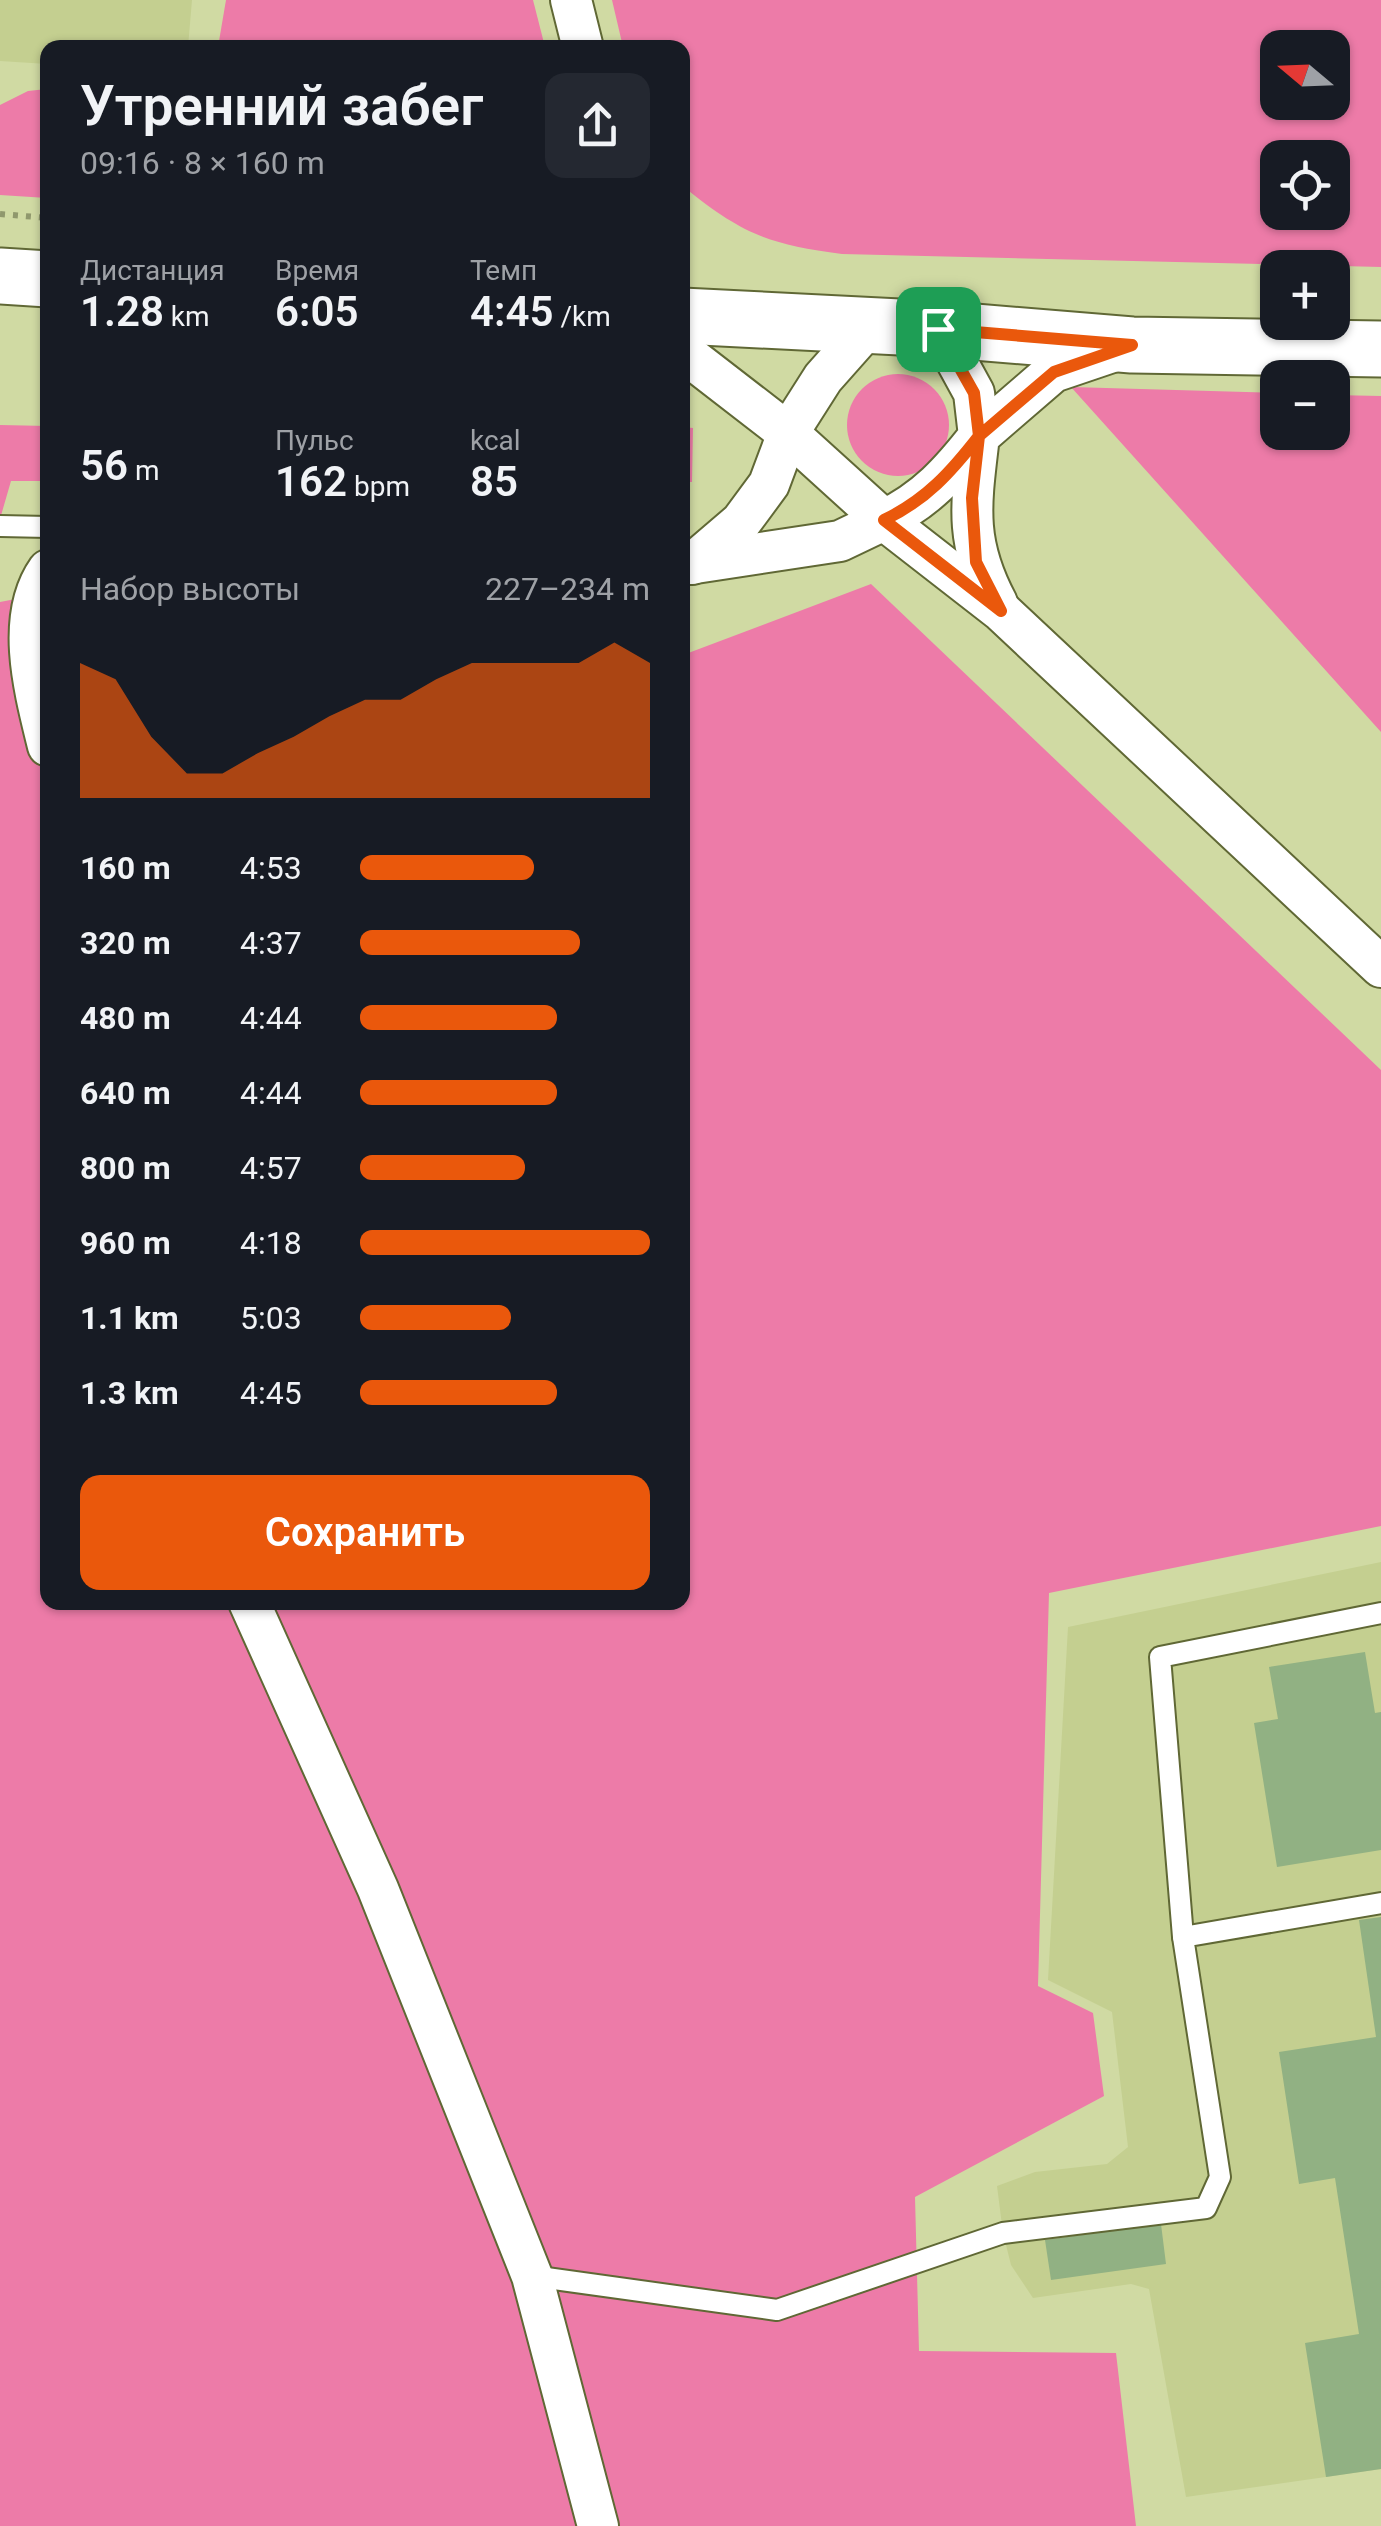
<!DOCTYPE html>
<html lang="ru">
<head>
<meta charset="utf-8">
<style>
	body { margin:0; font-family:Roboto,sans-serif; background:#242831; color:#f1f3f6; height:100vh; display:flex; flex-direction:column; font-size:38px; white-space:nowrap }
	* { box-sizing:border-box; margin:0 }
	p { font-size:32px; color:#9ea1a6 }
	.icon { flex:none; width:55px; height:55px; fill:none; stroke:currentColor; stroke-width:2; stroke-linecap:round; stroke-linejoin:round }
	.map { position:relative; flex:1; overflow:hidden }
	.panel { position:absolute; left:40px; top:40px; width:650px; height:1570px; display:flex; flex-direction:column; background:#171b24; border-radius:20px; box-shadow:0 2px 8px #0004 }
	.panel>* { flex:none }
	.needle { width:65px; rotate:289deg }
	.controls { position:absolute; left:1260px; top:30px; display:grid; gap:20px }
	.controls a { display:grid; place-items:center; width:90px; height:90px; border-radius:20px; background:#171b24; box-shadow:0 2px 8px #0004; font-size:50px }
	.pin { position:absolute; display:grid; place-items:center; width:85px; height:85px; color:#fff; margin:-42px; border-radius:20px; box-shadow:0 5px 15px #0006 }
	.round { display:grid; place-items:center; flex:none; width:105px; height:105px; border-radius:20px; background:#242831 }
	.overview { display:flex; align-items:center; justify-content:space-between; height:170px; padding:0 40px }
	h1 { font-size:55px; font-weight:600; line-height:75px }
	.metrics { display:grid; grid-template-columns:repeat(3,1fr); gap:15px; height:170px; padding:10px 40px }
	.metrics div { display:grid; align-content:center }
	.metrics b { font-size:42px; font-weight:600 }
	.metrics small { font-size:28px; font-weight:400 }
	.metrics p { font-size:28px }
	.chart { height:280px; padding:20px 40px }
	.chart p { display:flex; justify-content:space-between }
	.chart svg { width:100%; height:180px; margin-top:10px; fill:#ea580c; opacity:.7 }
	.button { display:flex; gap:20px; margin-top:auto; padding:20px 40px }
	.button a { flex:1; height:115px; border-radius:20px; background:#ea580c; color:#fff; font-size:40px; font-weight:600; line-height:115px; text-align:center }
	ul { padding:0 40px; list-style:none; font-size:32px }
	li { display:grid; grid-template-columns:160px 120px 1fr; align-items:center; height:75px }
	li i { height:25px; border-radius:12px; background:#ea580c }
	.map>svg:first-child { display:block }
	.built { fill:#c4cf90 }
	.green { fill:#ed7ba8; fill-rule:evenodd }
	.building { fill:#91b183 }
	.lines { fill:none; stroke-linecap:round; stroke-linejoin:round }
	.service-casing { stroke:#606835; stroke-width:24 }
	.minor-casing { stroke:#606835; stroke-width:44 }
	.primary-casing { stroke:#606835; stroke-width:59 }
	.path { stroke:#90986d; stroke-width:6; stroke-dasharray:5 8; stroke-linecap:butt }
	.service { stroke:#fff; stroke-width:20 }
	.minor { stroke:#fff; stroke-width:40 }
	.primary { stroke:#fff; stroke-width:55 }
	.route-casing { stroke:#fff; stroke-width:20 }
	.route { stroke:#ea580c; stroke-width:12 }
</style>
</head>
<body>
<div class="map">
<svg width="1381" height="2526" viewBox="0 0 1381 2526">
	<rect width="100%" height="100%" fill="#d0daa3"/>
	<g class="built">
		<path d="M 0,0 L 192,0 L 188,47 L 48,48 L 47,64 L 0,61 Z"/>
		<path d="M 1381,1562 L 1381,2469 L 1186,2497 L 1149,2289 L 1131,2284 L 1033,2298 L 1011,2265 L 1003,2233 L 997,2186 L 1035,2172 L 1107,2164 L 1128,2147 L 1112,2012 L 1048,1980 L 1068,1627 Z"/>
	</g>
	<g class="green">
		<path d="M 226,0 L 533,0 L 545,47 L 218,47 Z"/>
		<path d="M 612,0 L 1381,0 L 1381,267 L 842,254 C 768,244 742,234 684,187 L 682,48 L 623,47 ZM 1278,48 L 1332,48 L 1332,102 L 1278,102 ZM 1278,158 L 1332,158 L 1332,212 L 1278,212 Z"/>
		<path d="M 47,89 L 47,198 L 0,195 L 0,105 L 28,91 Z"/>
		<circle cx="898" cy="425" r="51"/>
		<path d="M 1071,387 L 1277,393 L 1278,432 L 1332,432 L 1333,395 L 1381,396 L 1381,732 Z"/>
		<path d="M 0,425 L 48,426 L 47,481 L 11,481 L 0,519 Z"/>
		<path d="M 683,427 L 693,428 L 692,482 L 683,482 Z"/>
		<path d="M 871,584 L 1381,1070 L 1381,1526 L 1049,1593 L 1038,1986 L 1093,2013 L 1104,2096 L 915,2197 L 919,2351 L 1116,2353 L 1136,2526 L 0,2526 L 0,602 L 47,593 L 48,1602 L 682,1602 L 683,655 Z"/>
	</g>
	<g class="building">
		<path d="M 1365,1652 L 1375,1713 L 1381,1712 L 1381,1850 L 1277,1867 L 1254,1723 L 1278,1719 L 1269,1667 Z"/>
		<path d="M 1381,1917 L 1381,2469 L 1326,2477 L 1305,2343 L 1359,2334 L 1335,2178 L 1299,2184 L 1279,2052 L 1376,2037 L 1359,1920 Z"/>
		<path d="M 1161,2224 L 1166,2264 L 1051,2280 L 1045,2240 Z"/>
	</g>
	<g class="lines">
		<g class="service-casing">
			<g id="service">
				<path d="M 0,526 L 48,527"/>
				<path d="M 1183,1937 L 1160,1657 L 1381,1613"/>
				<path d="M 532,2276 L 777,2310 L 1003,2233 L 1206,2208 L 1220,2177 L 1183,1937 L 1381,1903"/>
			</g>
		</g>
		<g class="minor-casing">
			<g id="minor">
				<path d="M 571,0 L 583,48"/>
				<path d="M 682,351 L 788,433 L 884,520 C 926,500 951,472 979,436 L 974,393 L 939,329"/>
				<path d="M 692,564 L 741,522 L 769,484 L 788,433 L 823,378 L 870,325"/>
				<path d="M 682,565 L 840,541 L 884,520 L 1001,611 L 1381,967"/>
				<path d="M 48,570 C 14,618 35,693 48,746"/>
				<path d="M 997,603 C 964,541 971,504 979,436 L 1053,372 L 1121,349"/>
				<path d="M 249,1602 L 378,1889 L 532,2276 L 598,2526"/>
			</g>
		</g>
		<g class="primary-casing">
			<g id="primary">
				<path d="M 0,276 L 48,279"/>
				<path d="M 682,316 L 939,329 L 1132,345 L 1381,349"/>
			</g>
		</g>
		<path class="path" d="M 0,214 L 48,218"/>
		<use href="#service" class="service"/>
		<use href="#minor" class="minor"/>
		<use href="#primary" class="primary"/>
	</g>
	<g class="lines">
		<g class="route-casing">
			<path id="route" d="M 938,329 L 974,393 L 979,436 C 951,472 926,500 884,520 L 1001,611 L 976,562 L 972,498 L 979,436 L 1054,372 L 1132,345 L 938,329"/>
		</g>
		<use href="#route" class="route"/>
	</g>
</svg>
<div class="controls">
<a><svg class="needle" viewBox="-14 -14 28 28"><path d="M0-13l5 13h-10z" fill="#e53935"/><path d="M0 13l5-13h-10z" fill="#9ea1a6"/></svg></a>
<a><svg class="icon" aria-label="locate" viewBox="0 0 24 24"><circle cx="12" cy="12" r="6"/><path d="M12 2v4M12 18v4M2 12h4M18 12h4"/></svg></a>
<a>+</a>
<a>−</a>
</div>
<div class="pin" style="left:938px;top:329px;background:#1e9e55"><svg class="icon" aria-label="arrive" viewBox="0 0 24 24"><path d="M6 21V4h12l-3 4 3 4H6"/></svg></div>
<section class="panel">
<div class="overview"><div><h1>Утренний забег</h1><p>09:16 · 8 × 160 m</p></div><a class="round"><svg class="icon" aria-label="share" viewBox="0 0 24 24"><path d="M12 15V3M7 8l5-5 5 5M5 13v7h14v-7"/></svg></a></div>
<div class="metrics">
<div><p>Дистанция</p><b>1.28<small> km</small></b></div>
<div><p>Время</p><b>6:05</b></div>
<div><p>Темп</p><b>4:45<small> /km</small></b></div>
</div>
<div class="metrics">
<div><b>56<small> m</small></b></div>
<div><p>Пульс</p><b>162<small> bpm</small></b></div>
<div><p>kcal</p><b>85</b></div>
</div>
<div class="chart"><p><span>Набор высоты</span>227–234 m</p>
<svg viewBox="0 0 160 44" preserveAspectRatio="none"><path d="M0 44V11L10 15L20 29L30 38L40 38L50 33L60 29L70 24L80 20L90 20L100 15L110 11L120 11L130 11L140 11L150 6L160 11V44z"/></svg>
</div>
<ul>
<li><b>160 m</b>4:53<i style="width:60%"></i></li>
<li><b>320 m</b>4:37<i style="width:76%"></i></li>
<li><b>480 m</b>4:44<i style="width:68%"></i></li>
<li><b>640 m</b>4:44<i style="width:68%"></i></li>
<li><b>800 m</b>4:57<i style="width:57%"></i></li>
<li><b>960 m</b>4:18<i style="width:100%"></i></li>
<li><b>1.1 km</b>5:03<i style="width:52%"></i></li>
<li><b>1.3 km</b>4:45<i style="width:68%"></i></li>
</ul>
<div class="button"><a>Сохранить</a></div>
</section>
</div>
</body>
</html>
